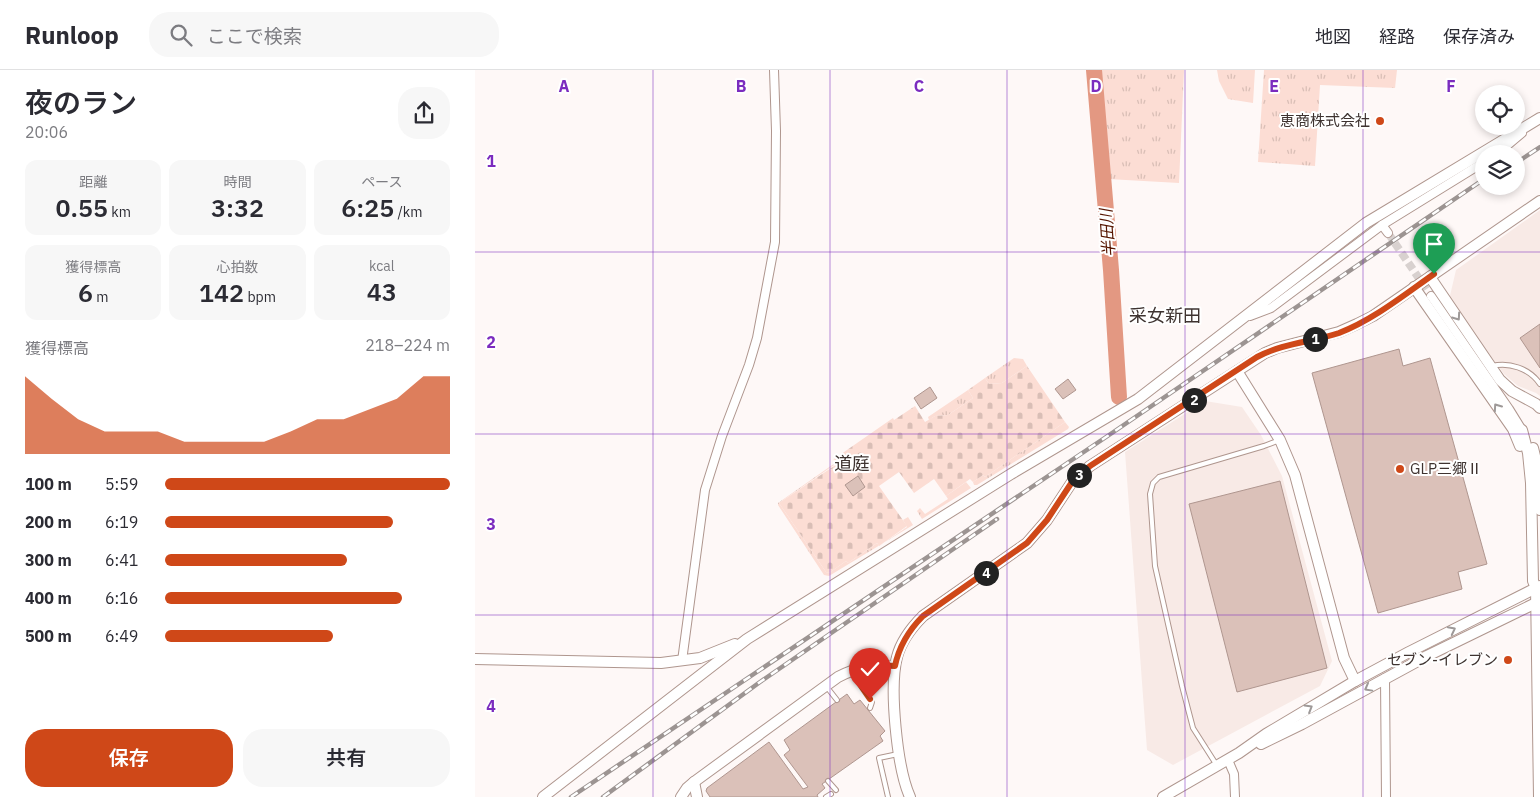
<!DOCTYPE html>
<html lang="ja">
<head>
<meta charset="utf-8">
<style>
	body { margin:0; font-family:"IBM Plex Sans","Noto Sans JP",sans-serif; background:#f7f7f7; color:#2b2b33; height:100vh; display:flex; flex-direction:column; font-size:19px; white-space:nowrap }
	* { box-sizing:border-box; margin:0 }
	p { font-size:16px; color:#7c7c81 }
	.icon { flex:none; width:28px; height:28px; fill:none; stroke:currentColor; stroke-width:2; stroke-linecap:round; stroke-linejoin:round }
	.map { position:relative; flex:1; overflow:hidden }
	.details { display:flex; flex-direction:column; background:#fff; width:475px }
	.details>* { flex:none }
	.tools { position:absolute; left:1000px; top:15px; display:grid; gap:10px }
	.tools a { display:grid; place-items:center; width:50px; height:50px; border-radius:50%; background:#fff; box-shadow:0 2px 8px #0003; font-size:25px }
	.pin { position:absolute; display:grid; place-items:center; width:42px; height:42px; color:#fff; margin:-51px -21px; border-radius:50% 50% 50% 0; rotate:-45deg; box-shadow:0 0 5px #0007 }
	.pin .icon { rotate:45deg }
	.km { position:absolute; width:25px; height:25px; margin:-12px; border-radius:50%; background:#222; color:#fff; font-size:14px; line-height:25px; text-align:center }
	.round { display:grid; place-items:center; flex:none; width:52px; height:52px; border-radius:20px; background:#f7f7f7 }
	.overview { display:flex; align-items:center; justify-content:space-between; height:85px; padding:0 25px }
	h1 { font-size:28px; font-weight:600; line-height:38px }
	.figures { display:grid; grid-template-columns:repeat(3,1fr); gap:8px; height:85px; padding:5px 25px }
	.figures div { display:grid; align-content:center; border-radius:12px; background:#f7f7f7; text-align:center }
	.figures b { font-size:25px; font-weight:600 }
	.figures small { font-size:14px; font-weight:400 }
	.figures p { font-size:14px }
	.chart { height:140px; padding:10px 25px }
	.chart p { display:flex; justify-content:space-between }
	.chart svg { width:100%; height:90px; margin-top:5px; fill:#cf4818; opacity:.7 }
	.action { display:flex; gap:10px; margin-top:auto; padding:10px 25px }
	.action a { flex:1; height:58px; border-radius:20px; background:#cf4818; color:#fff; font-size:20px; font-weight:600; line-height:58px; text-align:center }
	.action a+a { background:#f7f7f7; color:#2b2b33 }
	ul { padding:0 25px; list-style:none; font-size:16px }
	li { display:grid; grid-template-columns:80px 60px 1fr; align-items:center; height:38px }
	li i { height:12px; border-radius:6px; background:#cf4818 }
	header { display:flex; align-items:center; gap:30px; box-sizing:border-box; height:70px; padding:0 25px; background:#fff; border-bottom:1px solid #e1e1e2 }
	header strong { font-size:24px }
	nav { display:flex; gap:28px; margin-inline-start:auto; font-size:18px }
	.search { width:350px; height:45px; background:#f7f7f7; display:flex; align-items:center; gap:12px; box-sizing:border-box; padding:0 18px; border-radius:20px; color:#7c7c81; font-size:19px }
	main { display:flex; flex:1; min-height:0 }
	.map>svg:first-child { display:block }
	.built { fill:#f8eae6 }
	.grass { fill:url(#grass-tufts) }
	.cemetery { fill:url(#cemetery-stones) }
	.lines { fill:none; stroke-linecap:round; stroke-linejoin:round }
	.river { stroke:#e39882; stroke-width:16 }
	.building { fill:#dbc1b9; stroke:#af968f }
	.minor-tunnel { stroke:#d8d1cf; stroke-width:8; stroke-dasharray:8 4; stroke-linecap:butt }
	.service-casing { stroke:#af968e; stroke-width:6 }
	.minor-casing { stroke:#af968e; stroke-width:10 }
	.tertiary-casing { stroke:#af968e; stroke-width:12 }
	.service { stroke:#fff; stroke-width:4 }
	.minor { stroke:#fff; stroke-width:8 }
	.tertiary { stroke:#fff; stroke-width:10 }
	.rail-casing { stroke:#9c9492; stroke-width:4.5 }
	.rail { stroke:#fff; stroke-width:2.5; stroke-dasharray:8; stroke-linecap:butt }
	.oneway { stroke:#9e9998 }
	.route-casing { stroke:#fff; stroke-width:10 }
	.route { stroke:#cf4818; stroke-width:6 }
	.grid { fill:none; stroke:#7b2cbf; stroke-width:1; stroke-opacity:0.55 }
	.poi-dot { fill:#cf4818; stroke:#fff; stroke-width:2 }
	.labels { text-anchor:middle; stroke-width:4; stroke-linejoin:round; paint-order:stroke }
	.poi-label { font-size:15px; fill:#3e3330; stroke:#fff; text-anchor:end }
	.water-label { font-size:16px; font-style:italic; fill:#561500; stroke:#fff }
	.quarter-label { font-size:18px; fill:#3e3330; stroke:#fff }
	.grid-label { font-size:16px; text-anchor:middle; font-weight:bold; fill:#7b2cbf; stroke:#fff; stroke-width:4; stroke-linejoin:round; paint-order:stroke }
</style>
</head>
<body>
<header>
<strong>Runloop</strong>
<div class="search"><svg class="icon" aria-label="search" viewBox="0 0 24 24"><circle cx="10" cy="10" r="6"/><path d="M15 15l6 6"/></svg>ここで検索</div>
<nav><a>地図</a><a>経路</a><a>保存済み</a></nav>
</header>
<main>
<section class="details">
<div class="overview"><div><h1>夜のラン</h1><p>20:06</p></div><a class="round"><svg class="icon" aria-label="share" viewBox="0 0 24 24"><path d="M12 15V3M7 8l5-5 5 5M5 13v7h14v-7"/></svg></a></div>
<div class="figures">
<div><p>距離</p><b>0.55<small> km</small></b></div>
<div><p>時間</p><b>3:32</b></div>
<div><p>ペース</p><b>6:25<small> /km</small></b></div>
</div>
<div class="figures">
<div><p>獲得標高</p><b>6<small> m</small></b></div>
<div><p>心拍数</p><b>142<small> bpm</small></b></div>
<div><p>kcal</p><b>43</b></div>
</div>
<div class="chart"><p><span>獲得標高</span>218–224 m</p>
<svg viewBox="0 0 160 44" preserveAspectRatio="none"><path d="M0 44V6L10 17L20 27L30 33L40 33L50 33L60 38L70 38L80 38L90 38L100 33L110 27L120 27L130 22L140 17L150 6L160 6V44z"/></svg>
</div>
<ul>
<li><b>100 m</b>5:59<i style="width:100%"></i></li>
<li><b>200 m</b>6:19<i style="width:80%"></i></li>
<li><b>300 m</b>6:41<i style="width:64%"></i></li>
<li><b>400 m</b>6:16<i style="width:83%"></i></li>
<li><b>500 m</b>6:49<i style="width:59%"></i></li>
</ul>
<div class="action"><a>保存</a><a>共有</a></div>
</section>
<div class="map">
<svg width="1065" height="727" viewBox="0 0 1065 727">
	<defs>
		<pattern id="grass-tufts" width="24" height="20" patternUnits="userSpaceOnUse" patternTransform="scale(1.25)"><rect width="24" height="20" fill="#fcddd4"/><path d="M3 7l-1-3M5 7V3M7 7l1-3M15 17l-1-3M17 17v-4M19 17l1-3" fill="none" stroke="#d9beb6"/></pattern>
		<pattern id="cemetery-stones" width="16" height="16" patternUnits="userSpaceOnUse" patternTransform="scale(1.25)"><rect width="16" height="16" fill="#fcddd4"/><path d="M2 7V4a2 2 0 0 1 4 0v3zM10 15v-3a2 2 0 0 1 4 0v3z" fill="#d9beb6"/></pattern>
	</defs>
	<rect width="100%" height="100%" fill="#fef8f7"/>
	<g class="built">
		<path d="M 1065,140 L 1065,326 L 1061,323 L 1043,316 L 1029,304 L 974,230 L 981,200 Z"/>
		<path d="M 730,331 L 767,337 L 786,365 L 807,406 L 857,591 L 845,616 L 698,695 L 672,680 L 650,382 Z"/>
	</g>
	<g class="grass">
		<path d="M 626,0 L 709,0 L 704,113 L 633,109 Z"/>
		<path d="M 742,0 L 780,0 L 778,33 L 753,29 L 744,11 Z"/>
		<path d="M 789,0 L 922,0 L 920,18 L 845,15 L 840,96 L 783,92 Z"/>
		<path d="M 539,288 L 548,289 L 552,296 L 527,313 L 514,314 L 510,308 Z"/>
		<path d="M 493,320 L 498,328 L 473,345 L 460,346 L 454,350 L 453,347 Z"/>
		<path d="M 590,352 L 594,357 L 593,359 L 502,415 L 499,415 L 498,412 L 508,405 L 510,407 Z"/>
		<path d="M 358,389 L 362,393 L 304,433 L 351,502 L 354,503 L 371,491 L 373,493 L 402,473 L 404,476 L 432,457 L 428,450 L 433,447 L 438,455 L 354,506 L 349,505 L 303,435 L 303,433 L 360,393 Z"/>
		<path d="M 491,412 L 496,418 L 447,449 L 442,441 L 445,438 L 450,444 L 473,429 L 471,426 Z"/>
	</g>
	<path class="cemetery" d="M 552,296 L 590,352 L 510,407 L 508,405 L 498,412 L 495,409 L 471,426 L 459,409 L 439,423 L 424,402 L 404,416 L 432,456 L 404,476 L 402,473 L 373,493 L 371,491 L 354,503 L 351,502 L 304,433 L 362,394 L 359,389 L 418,348 L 419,350 L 440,336 L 450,352 L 460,346 L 473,345 L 498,328 L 493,320 L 510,308 L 514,314 L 527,313 Z"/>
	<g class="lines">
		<path class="river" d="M 619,0 L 636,200 L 644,327"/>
	</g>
	<g class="building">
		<path d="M 1065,254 L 1065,298 L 1045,268 Z"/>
		<path d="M 924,279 L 928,296 L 955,288 L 1012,494 L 983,502 L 987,519 L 903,543 L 837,303 Z"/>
		<path d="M 593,309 L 601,320 L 588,329 L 580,319 Z"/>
		<path d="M 455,317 L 462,328 L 446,339 L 439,328 Z"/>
		<path d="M 383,406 L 390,417 L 378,426 L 370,415 Z"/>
		<path d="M 805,411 L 852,598 L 762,622 L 714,434 Z"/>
		<path d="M 372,624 L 379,634 L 385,630 L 410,661 L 405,666 L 408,671 L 347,714 L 350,718 L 342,725 L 343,727 L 235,727 L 231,721 L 232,718 L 294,672 L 328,719 L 333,717 L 309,685 L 315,680 L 309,670 Z"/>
	</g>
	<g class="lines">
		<path class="minor-tunnel" d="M 913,163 L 956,226"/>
		<g class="service-casing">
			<g id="service">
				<path d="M 1017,296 C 1034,292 1054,298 1065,314"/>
				<path d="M 380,601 L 384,613 L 397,632 L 395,638"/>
				<path d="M 351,616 L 362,630"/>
				<path d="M 741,694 L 718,658 L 707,616 L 680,496 L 675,424 L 678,413 L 684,407 L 789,376 L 805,370"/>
				<path d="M 353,711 L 361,720"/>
				<path d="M 351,727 L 356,724"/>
				<path d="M 413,727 L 404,688 L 423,684"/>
			</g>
		</g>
		<g class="minor-casing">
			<g id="minor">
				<path d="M 1022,84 L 1047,63"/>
				<path d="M 907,155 L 913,163"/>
				<path d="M 956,226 L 1034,339 L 1047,360"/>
				<path d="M 775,246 L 796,238 L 907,155 L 1009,92"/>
				<path d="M 207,591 L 230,420 L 247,366 L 274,295 L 282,268 L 300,172 L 301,61 L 299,0"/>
				<path d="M 910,608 L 911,727"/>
				<path d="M 753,690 L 759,704 L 760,727"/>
			</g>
		</g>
		<g class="tertiary-casing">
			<g id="tertiary">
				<path d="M 955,207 L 1025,310 L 1037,321 L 1061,334 L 1065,338"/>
				<path d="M 939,217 L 1038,359 L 1045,376"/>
				<path d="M 762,301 L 805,370 L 820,405 L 869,588 L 880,611"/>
				<path d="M 1047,360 L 1053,383 L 1056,413 L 1058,511 L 1061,518 L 1064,727"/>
				<path d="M 1058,378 L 1063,398 L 1065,440"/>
				<path d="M 0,589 L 186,593 L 225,588 L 260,574"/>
				<path d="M 786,674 L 827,654 L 952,586 L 1065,531"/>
				<path d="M 219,712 L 222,727"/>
				<path d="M 68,727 L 272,569 L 536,404 L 663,329 L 891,153 L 1065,48"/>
				<path d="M 206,727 L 212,718 L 219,712 L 363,607 C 382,597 398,594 420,597"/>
				<path d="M 435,727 C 422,698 414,618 422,587 C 426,571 436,558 448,546 L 552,473 L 572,450 L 597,412 L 615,396 L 790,283 L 802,278 L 864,262 L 882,254 L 898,246 L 1065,131"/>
				<path d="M 688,727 L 764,683 L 791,664 L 880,611 L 934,582 L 1065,516"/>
			</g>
		</g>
		<use href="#service" class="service"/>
		<use href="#minor" class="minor"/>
		<use href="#tertiary" class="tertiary"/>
		<g class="rail-casing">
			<g id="rail">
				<path d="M 1041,93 L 1065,77"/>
				<path d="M 96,727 L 637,363 L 1009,109"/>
				<path d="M 128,727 L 285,612 L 522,449"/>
			</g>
		</g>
		<use href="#rail" class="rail"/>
	</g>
	<defs><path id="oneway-chevron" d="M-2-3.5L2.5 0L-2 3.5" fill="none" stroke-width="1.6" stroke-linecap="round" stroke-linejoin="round" transform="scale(1.25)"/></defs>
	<g class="oneway">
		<use href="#oneway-chevron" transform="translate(982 247) rotate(55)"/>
		<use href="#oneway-chevron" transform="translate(1022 337) rotate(-125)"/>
		<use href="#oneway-chevron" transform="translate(977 560) rotate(-27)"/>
		<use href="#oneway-chevron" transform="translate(893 618) rotate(151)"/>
		<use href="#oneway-chevron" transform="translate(834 638) rotate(-31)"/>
	</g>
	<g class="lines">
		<g class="route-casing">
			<path id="route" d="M 395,629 L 384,613 L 380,599 L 398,595 L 420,596 C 424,576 433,561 448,546 L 552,473 L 572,450 L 597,412 L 615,396 L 782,287 C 808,273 837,272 864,263 C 898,250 929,225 959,204"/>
		</g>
		<use href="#route" class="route"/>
	</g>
	<path class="grid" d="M 178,0 L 178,727M 355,0 L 355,727M 532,0 L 532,727M 710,0 L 710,727M 888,0 L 888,727M 0,182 L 1065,182M 0,364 L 1065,364M 0,545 L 1065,545"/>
	<g class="poi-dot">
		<circle cx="905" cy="51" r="5"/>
		<circle cx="925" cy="399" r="5"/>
		<circle cx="1033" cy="590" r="5"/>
	</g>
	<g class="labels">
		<g class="poi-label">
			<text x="895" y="56">恵商株式会社</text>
			<text x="935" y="404" text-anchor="start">GLP三郷Ⅱ</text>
			<text x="1023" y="595">セブン-イレブン</text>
		</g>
		<g class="water-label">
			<text transform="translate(632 163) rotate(-94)" y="6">半田川</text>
		</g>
		<g class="quarter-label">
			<text x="690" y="252">采女新田</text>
			<text x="377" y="400">道庭</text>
		</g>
	</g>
	<g class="grid-label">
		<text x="89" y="22">A</text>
		<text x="266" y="22">B</text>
		<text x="444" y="22">C</text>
		<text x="621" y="22">D</text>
		<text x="799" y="22">E</text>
		<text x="976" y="22">F</text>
		<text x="16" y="97">1</text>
		<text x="16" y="278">2</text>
		<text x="16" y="460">3</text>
		<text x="16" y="642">4</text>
	</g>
</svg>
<div class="tools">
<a><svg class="icon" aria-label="locate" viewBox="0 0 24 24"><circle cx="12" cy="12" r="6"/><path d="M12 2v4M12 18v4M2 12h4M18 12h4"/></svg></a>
<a><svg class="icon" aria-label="layers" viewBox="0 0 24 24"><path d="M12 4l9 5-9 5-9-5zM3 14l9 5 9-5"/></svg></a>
</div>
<div class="pin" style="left:959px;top:204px;background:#1e9e55"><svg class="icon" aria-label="arrive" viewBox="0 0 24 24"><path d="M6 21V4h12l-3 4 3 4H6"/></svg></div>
<div class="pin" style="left:395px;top:629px;background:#d93025"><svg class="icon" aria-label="check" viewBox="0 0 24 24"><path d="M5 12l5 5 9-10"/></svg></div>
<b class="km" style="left:840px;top:269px">1</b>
<b class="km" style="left:719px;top:330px">2</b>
<b class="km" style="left:604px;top:405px">3</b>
<b class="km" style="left:511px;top:503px">4</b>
</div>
</main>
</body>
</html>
